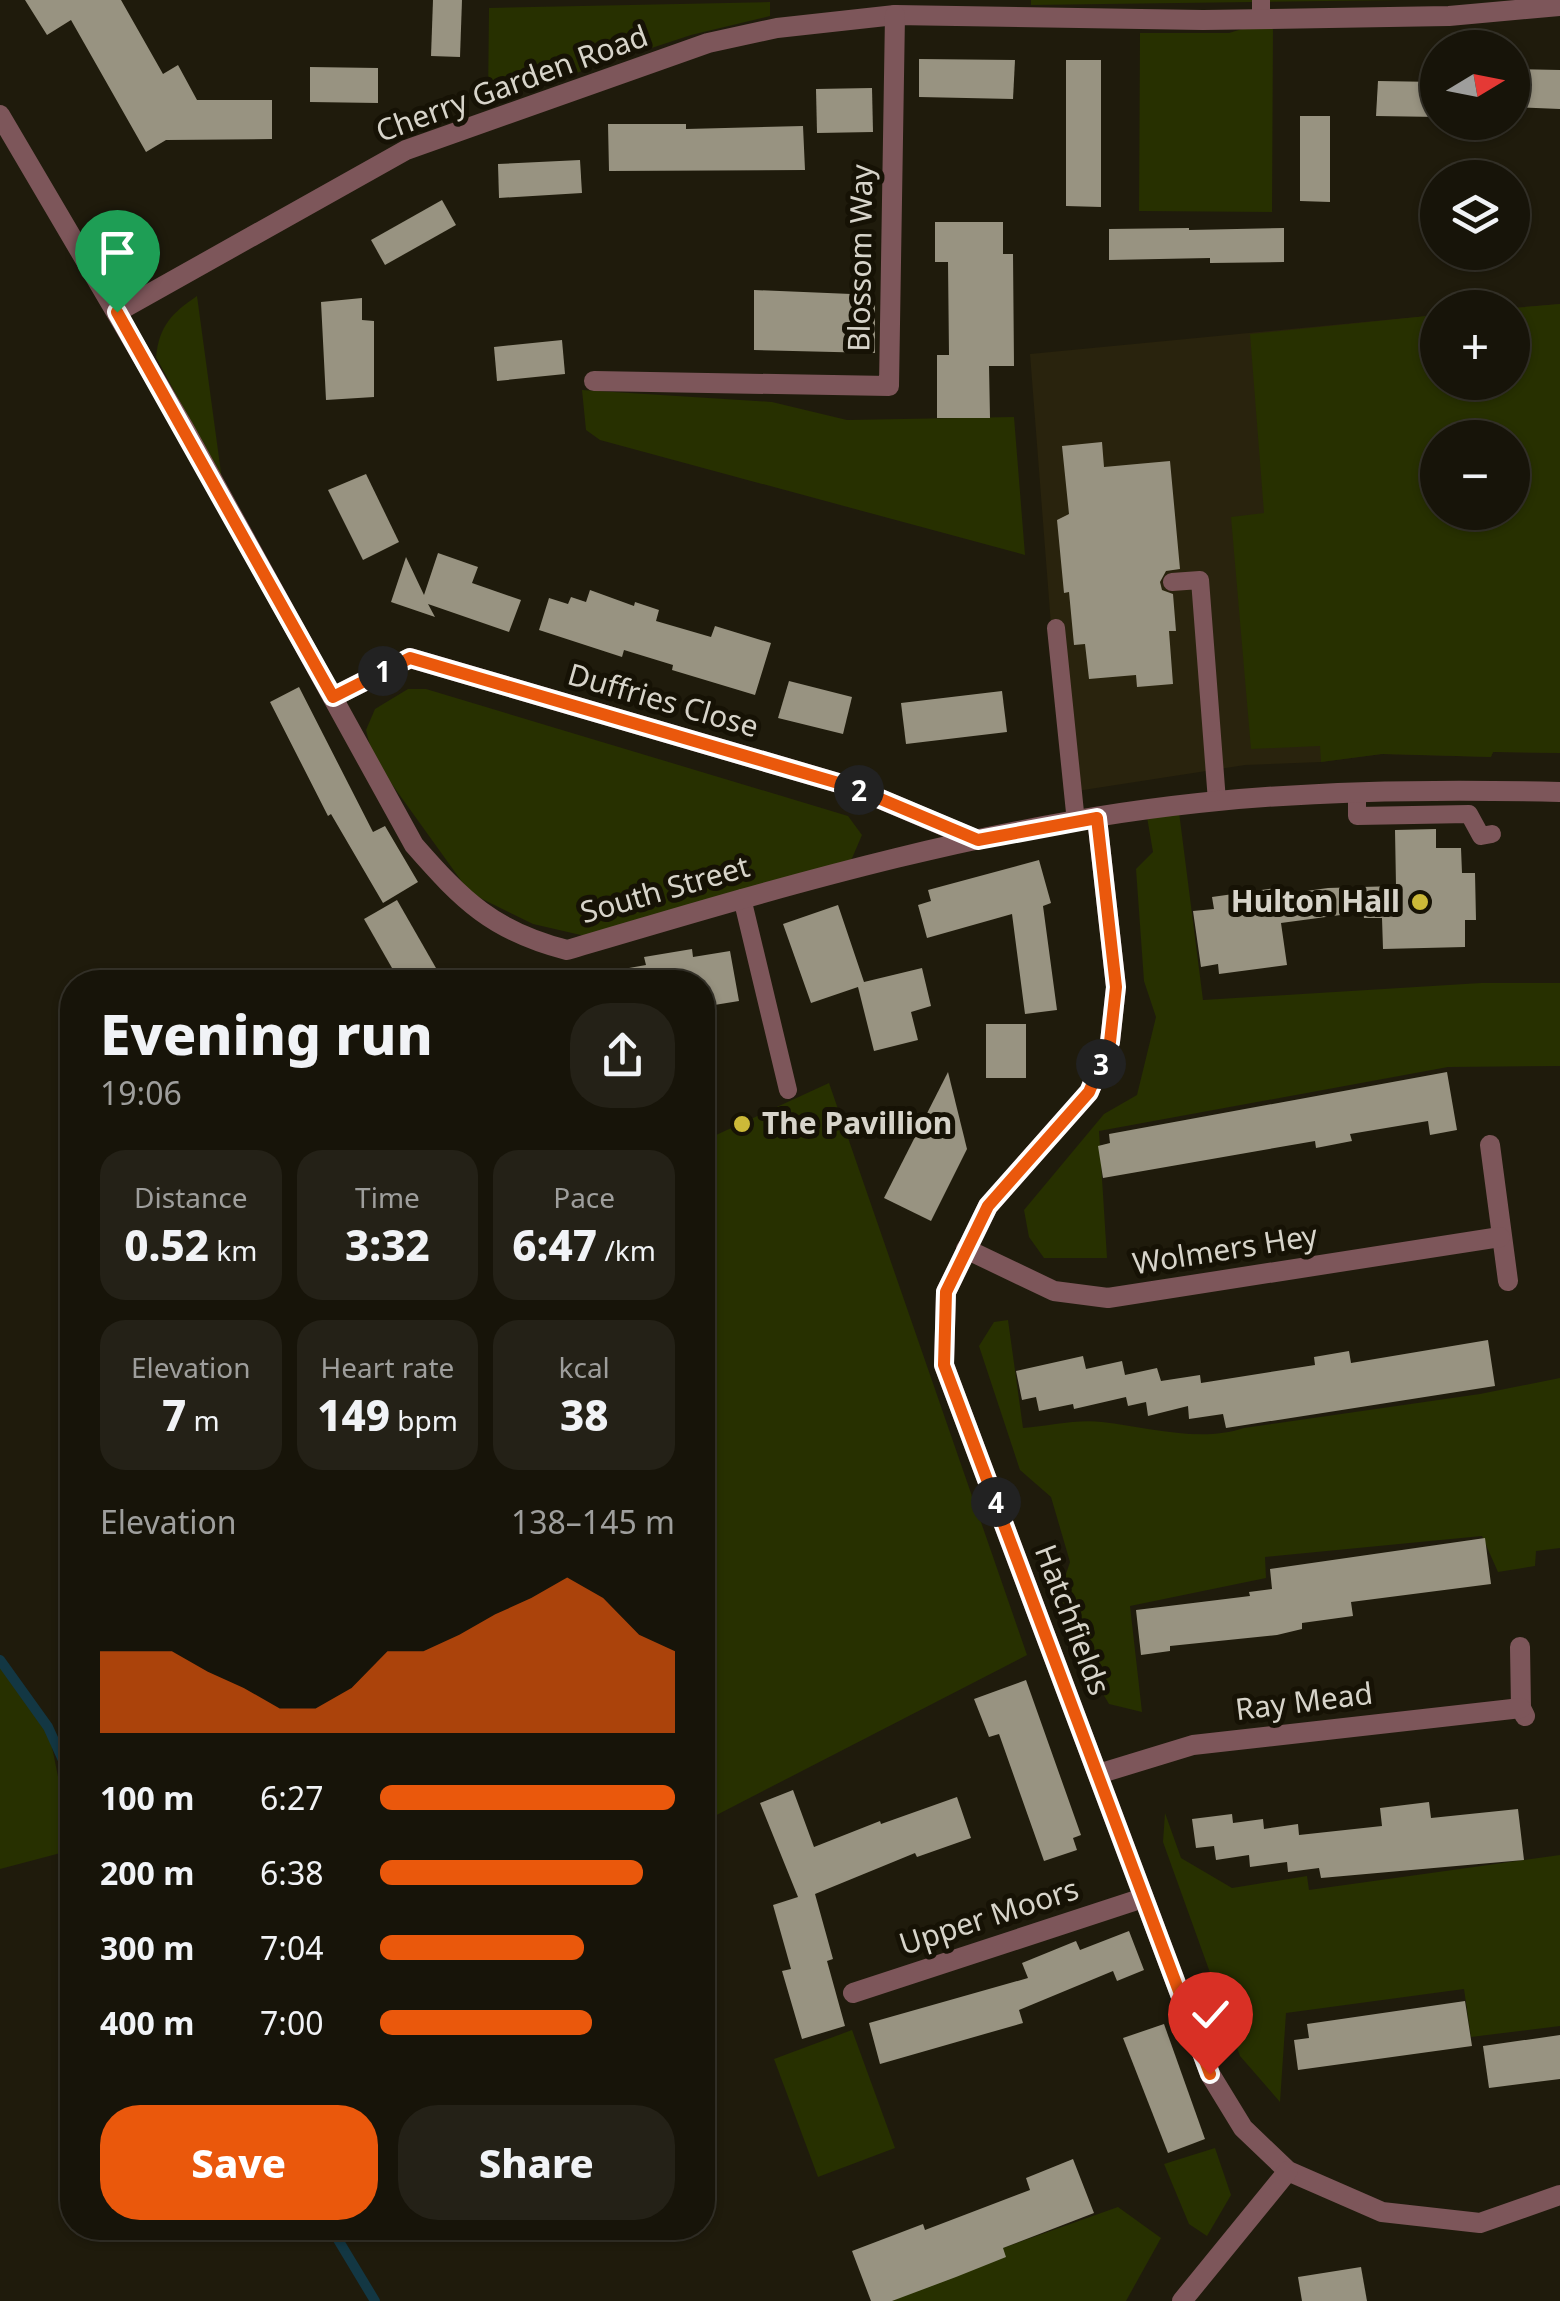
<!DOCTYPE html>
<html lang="en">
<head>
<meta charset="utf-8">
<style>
	body { margin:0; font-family:"Noto Sans",sans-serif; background:#242117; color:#f1f3f6; height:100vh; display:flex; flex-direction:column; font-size:38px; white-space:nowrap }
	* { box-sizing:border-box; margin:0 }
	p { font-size:32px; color:#9e9e9c }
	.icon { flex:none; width:55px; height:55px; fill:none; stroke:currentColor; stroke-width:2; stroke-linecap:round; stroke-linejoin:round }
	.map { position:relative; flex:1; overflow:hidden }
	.sheet { position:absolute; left:60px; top:970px; width:655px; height:1270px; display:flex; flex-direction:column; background:#171409; border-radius:40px; box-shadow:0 2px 8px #0004,0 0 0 2px #36332a }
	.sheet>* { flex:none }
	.needle { width:65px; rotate:80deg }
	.fabs { position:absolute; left:1420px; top:30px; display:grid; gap:20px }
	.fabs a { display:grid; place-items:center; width:110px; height:110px; border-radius:50%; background:#171409; box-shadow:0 2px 8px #0004,0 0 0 2px #36332a; font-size:50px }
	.pin { position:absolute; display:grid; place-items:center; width:85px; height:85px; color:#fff; margin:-102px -42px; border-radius:50% 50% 50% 0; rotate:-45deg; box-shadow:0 0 10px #0007 }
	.pin .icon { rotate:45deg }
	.km { position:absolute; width:50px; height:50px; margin:-25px; border-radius:50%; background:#222; color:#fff; font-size:28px; line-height:50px; text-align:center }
	.round { display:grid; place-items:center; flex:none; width:105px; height:105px; border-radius:40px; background:#242117 }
	.summary { display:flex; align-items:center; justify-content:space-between; height:170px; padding:0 40px }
	h1 { font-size:55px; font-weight:800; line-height:75px }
	.stats { display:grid; grid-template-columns:repeat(3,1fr); gap:15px; height:170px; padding:10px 40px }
	.stats div { display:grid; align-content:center; border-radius:25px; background:#242117; text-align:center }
	.stats b { font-size:42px; font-weight:800 }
	.stats small { font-size:28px; font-weight:400 }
	.stats p { font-size:28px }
	.chart { height:280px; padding:20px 40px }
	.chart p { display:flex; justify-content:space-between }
	.chart svg { width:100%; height:180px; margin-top:10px; fill:#ea580c; opacity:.7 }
	.cta { display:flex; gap:20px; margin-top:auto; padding:20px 40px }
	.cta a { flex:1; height:115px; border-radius:40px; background:#ea580c; color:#fff; font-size:40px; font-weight:800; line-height:115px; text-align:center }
	.cta a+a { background:#242117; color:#f1f3f6 }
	ul { padding:0 40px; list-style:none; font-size:32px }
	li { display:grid; grid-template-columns:160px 120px 1fr; align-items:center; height:75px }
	li i { height:25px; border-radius:12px; background:#ea580c }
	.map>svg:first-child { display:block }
	.built { fill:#29230d; fill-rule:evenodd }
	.green { fill:#273000; fill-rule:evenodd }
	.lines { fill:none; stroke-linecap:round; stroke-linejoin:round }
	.stream { stroke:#133743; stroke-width:10 }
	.building { fill:#989381 }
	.service { stroke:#7d565a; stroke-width:18 }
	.minor { stroke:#7d565a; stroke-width:20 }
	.tertiary { stroke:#7d565a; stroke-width:20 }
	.route-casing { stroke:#fff; stroke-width:20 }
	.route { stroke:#ea580c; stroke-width:12 }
	.poi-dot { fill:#ccb938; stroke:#161205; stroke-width:4 }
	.labels { text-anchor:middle; stroke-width:10; stroke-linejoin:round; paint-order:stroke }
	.street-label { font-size:30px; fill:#d7d4ca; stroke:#161205 }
	.poi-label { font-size:30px; font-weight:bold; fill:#d7d4ca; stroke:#161205; text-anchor:end }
</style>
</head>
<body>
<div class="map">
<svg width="1560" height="2301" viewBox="0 0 1560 2301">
	<rect width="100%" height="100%" fill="#1f1b0c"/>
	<path class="built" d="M 1560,304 L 1560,753 L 1493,752 L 1491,757 L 1382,754 L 1321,762 L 1245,765 L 1064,793 L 1030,354 L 1437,315 L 1438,382 L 1512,382 L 1513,308 ZM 1438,438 L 1512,438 L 1512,512 L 1438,512 Z"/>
	<g class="green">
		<path d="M 1031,0 L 1404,0 L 1031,5 Z"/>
		<path d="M 770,2 L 770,16 L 691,35 L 488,102 L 489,8 Z"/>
		<path d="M 1255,25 L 1273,26 L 1272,212 L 1139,211 L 1140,33 L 1229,33 Z"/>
		<path d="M 197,296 L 222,480 L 156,357 C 159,326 172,313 197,296 Z"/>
		<path d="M 1560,304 L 1560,753 L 1493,752 L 1491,757 L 1382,754 L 1321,762 L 1320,746 L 1251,749 L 1231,517 L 1264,513 L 1250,334 L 1437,315 L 1438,382 L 1512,382 L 1513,308 ZM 1438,438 L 1512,438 L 1512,512 L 1438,512 Z"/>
		<path d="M 582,390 L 772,402 L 847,420 L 1014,417 L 1025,555 L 600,440 L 586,430 Z"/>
		<path d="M 408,689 L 426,689 L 848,816 L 862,835 L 850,863 L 585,936 L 533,924 L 470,893 L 373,758 L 366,730 L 375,709 Z"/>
		<path d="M 1179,812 L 1203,1000 L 1481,983 L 1560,983 L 1560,1066 L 1448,1067 L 1099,1131 L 1107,1258 L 1044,1258 L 1029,1237 L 1024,1210 L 1104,1114 L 1137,1095 L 1156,1017 L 1144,981 L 1136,869 L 1153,852 L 1147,817 Z"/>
		<path d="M 829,1083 L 1027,1655 L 703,1822 L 703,1141 Z"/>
		<path d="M 1008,1320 L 1023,1428 C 1048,1426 1077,1419 1102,1422 C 1148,1427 1199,1443 1244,1428 L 1480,1394 L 1560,1378 L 1560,1548 L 1536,1551 L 1535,1566 L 1498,1572 L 1482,1536 L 1265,1557 L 1266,1578 L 1130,1606 L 1142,1712 L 1109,1704 L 1081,1657 L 1060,1592 L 1070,1562 L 1051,1497 L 1020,1470 L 979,1346 L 994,1322 Z"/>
		<path d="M 0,1656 L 48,1727 L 72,1846 L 72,1850 L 0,1869 Z"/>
		<path d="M 1165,1813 L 1181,1858 L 1232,1888 L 1307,1876 L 1309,1890 L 1560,1855 L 1560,2026 L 1471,2037 L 1464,1989 L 1286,2013 L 1280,2102 L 1240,2056 L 1163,1842 Z"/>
		<path d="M 852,2030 L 895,2148 L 818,2177 L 774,2059 Z"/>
		<path d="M 1215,2148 L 1231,2195 L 1207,2236 L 1189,2224 L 1164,2164 Z"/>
		<path d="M 1118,2207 L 1161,2238 L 1126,2301 L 892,2301 L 1003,2248 Z"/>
	</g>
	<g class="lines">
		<g class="stream">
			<path d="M 0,1660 L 48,1727 L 72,1780"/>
			<path d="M 331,2228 L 375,2301"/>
		</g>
	</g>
	<g class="building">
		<path d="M 25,0 L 121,0 L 163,74 L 178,65 L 197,100 L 272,100 L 272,139 L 166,140 L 146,152 L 71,20 L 47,35 Z"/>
		<path d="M 433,0 L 462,0 L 460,57 L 431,56 Z"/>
		<path d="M 919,59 L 1015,60 L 1013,99 L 919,97 Z"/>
		<path d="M 1066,60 L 1101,60 L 1101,207 L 1066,206 Z"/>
		<path d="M 310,67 L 378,68 L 378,103 L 310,102 Z"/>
		<path d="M 1512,69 L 1560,70 L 1560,109 L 1512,107 Z"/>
		<path d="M 1378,81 L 1438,82 L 1438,117 L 1376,116 Z"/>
		<path d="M 872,88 L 873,132 L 817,133 L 816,89 Z"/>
		<path d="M 1300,116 L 1330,116 L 1330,202 L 1300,201 Z"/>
		<path d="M 608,124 L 686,124 L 686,129 L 803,126 L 805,170 L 609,171 Z"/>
		<path d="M 580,160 L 582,193 L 499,198 L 498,164 Z"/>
		<path d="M 442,200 L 456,225 L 385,265 L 371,240 Z"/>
		<path d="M 935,222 L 1003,222 L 1003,254 L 1013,254 L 1014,366 L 989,366 L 990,418 L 937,418 L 937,355 L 949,355 L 948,262 L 935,262 Z"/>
		<path d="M 1189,228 L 1189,230 L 1284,228 L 1284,262 L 1210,263 L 1210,258 L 1109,260 L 1109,229 Z"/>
		<path d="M 754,290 L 875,295 L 875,353 L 754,350 Z"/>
		<path d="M 362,298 L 362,320 L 374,321 L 374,397 L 326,400 L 321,302 Z"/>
		<path d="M 562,340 L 565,374 L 497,381 L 494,347 Z"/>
		<path d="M 1102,442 L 1104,467 L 1170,461 L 1180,569 L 1166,571 L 1160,582 L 1162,590 L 1173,594 L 1176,631 L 1169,631 L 1173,684 L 1137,687 L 1136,675 L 1089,679 L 1085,644 L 1074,645 L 1069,592 L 1064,593 L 1057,520 L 1069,514 L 1062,446 Z"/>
		<path d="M 366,474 L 399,542 L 363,560 L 328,490 Z"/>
		<path d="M 438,553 L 478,567 L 472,583 L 521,600 L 509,632 L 428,604 L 435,617 L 391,602 L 406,557 L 424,595 Z"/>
		<path d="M 590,590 L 634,606 L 635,602 L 659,610 L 656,621 L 711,637 L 715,626 L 771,643 L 755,695 L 672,670 L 673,665 L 624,650 L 622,657 L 539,630 L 549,598 L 568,604 L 571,597 L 586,602 Z"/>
		<path d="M 789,681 L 852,697 L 843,734 L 778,718 Z"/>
		<path d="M 299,687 L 373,832 L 385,826 L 418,882 L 383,903 L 331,814 L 328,816 L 270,702 Z"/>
		<path d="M 1002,691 L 1007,732 L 906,744 L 901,703 Z"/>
		<path d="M 1436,829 L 1436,848 L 1461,848 L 1462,873 L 1475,873 L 1476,920 L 1465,920 L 1465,947 L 1383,949 L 1382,918 L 1364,918 L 1363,912 L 1281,923 L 1287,965 L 1219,974 L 1218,964 L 1201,967 L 1193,911 L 1214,909 L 1212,897 L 1276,888 L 1277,895 L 1328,888 L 1396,886 L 1395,830 Z"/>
		<path d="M 1039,860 L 1051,903 L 1043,906 L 1057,1010 L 1025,1014 L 1012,914 L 927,938 L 918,905 L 931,901 L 928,890 Z"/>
		<path d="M 397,900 L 444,982 L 400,982 L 364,919 Z"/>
		<path d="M 838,905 L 864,982 L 922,968 L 931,1006 L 911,1012 L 918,1040 L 874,1051 L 858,987 L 811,1003 L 783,924 Z"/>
		<path d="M 692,949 L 693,957 L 730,951 L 739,1001 L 702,1007 L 702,982 L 630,982 L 629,968 L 646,965 L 644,957 Z"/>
		<rect x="986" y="1024" width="40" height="54"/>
		<path d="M 948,1072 L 967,1149 L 931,1221 L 884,1198 Z"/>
		<path d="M 1447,1072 L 1457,1130 L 1430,1135 L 1428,1121 L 1350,1134 L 1352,1141 L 1316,1148 L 1315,1141 L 1103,1178 L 1098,1146 L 1110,1143 L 1109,1134 Z"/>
		<path d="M 1488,1340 L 1495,1386 L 1226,1428 L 1223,1414 L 1189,1419 L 1188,1406 L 1148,1416 L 1146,1402 L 1128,1406 L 1126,1397 L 1074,1409 L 1073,1404 L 1039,1411 L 1036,1397 L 1022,1400 L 1016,1371 L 1083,1356 L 1086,1369 L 1122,1361 L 1125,1375 L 1157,1368 L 1161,1381 L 1200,1375 L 1201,1383 L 1315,1365 L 1314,1357 L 1349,1351 L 1351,1363 Z"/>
		<path d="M 1485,1538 L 1491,1584 L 1351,1602 L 1353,1616 L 1302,1623 L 1302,1629 L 1277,1635 L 1170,1646 L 1170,1651 L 1141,1655 L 1136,1610 L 1250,1596 L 1249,1592 L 1272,1589 L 1270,1569 Z"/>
		<path d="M 1026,1680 L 1081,1835 L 1073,1838 L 1077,1850 L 1044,1861 L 999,1734 L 989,1737 L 974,1699 Z"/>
		<path d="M 793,1790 L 814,1847 L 880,1821 L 881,1824 L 957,1797 L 971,1838 L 917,1857 L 915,1853 L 815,1894 L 833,1959 L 827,1961 L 845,2026 L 802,2039 L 782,1971 L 791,1969 L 773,1905 L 798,1897 L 760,1803 Z"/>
		<path d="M 1429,1802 L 1431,1818 L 1518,1809 L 1524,1860 L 1321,1878 L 1319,1868 L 1288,1872 L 1287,1862 L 1250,1867 L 1249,1855 L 1216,1860 L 1214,1846 L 1196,1848 L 1192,1819 L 1232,1814 L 1233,1823 L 1263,1819 L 1264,1829 L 1298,1824 L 1299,1835 L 1382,1826 L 1380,1808 Z"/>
		<path d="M 1129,1931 L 1144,1970 L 1117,1981 L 1113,1971 L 1019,2010 L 1023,2023 L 880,2064 L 869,2023 L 1028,1978 L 1022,1963 L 1076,1941 L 1080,1950 Z"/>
		<path d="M 1465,2001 L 1472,2046 L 1298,2070 L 1294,2040 L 1309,2038 L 1307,2024 Z"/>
		<path d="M 1164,2024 L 1205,2139 L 1168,2153 L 1123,2038 Z"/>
		<path d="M 1560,2035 L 1560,2079 L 1489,2088 L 1483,2046 Z"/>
		<path d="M 1073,2159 L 1094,2213 L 1003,2248 L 1006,2257 L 956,2277 L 892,2301 L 871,2301 L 852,2251 L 923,2224 L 925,2230 L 1030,2190 L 1026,2178 Z"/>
		<path d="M 1361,2267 L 1367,2301 L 1302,2301 L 1298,2277 Z"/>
	</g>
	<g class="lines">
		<g class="service">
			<path d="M 1261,19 L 1261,0"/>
			<path d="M 1172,582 L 1200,580 L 1217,801"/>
			<path d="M 1056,628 L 1076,822"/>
			<path d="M 1357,792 L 1357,816 L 1469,814 L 1481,836 L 1492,834"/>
			<path d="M 742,898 L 788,1090"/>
		</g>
		<g class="minor">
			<path d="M 117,312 L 406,150 L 708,43 L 777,28 L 895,15 L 1203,20 L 1449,16 L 1560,6"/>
			<path d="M 594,381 L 889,386 L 895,15"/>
			<path d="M 333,697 L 410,658 L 852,787 L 977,840"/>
			<path d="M 1097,818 L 1116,987 L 1110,1042 L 1089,1092 L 988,1206 L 946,1292 L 944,1365 L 1210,2074 L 1243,2128 L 1288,2171 L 1382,2212 L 1480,2223 L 1560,2195"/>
			<path d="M 1490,1145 L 1508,1281"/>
			<path d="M 966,1249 L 1054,1291 L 1108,1298 L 1500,1237"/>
			<path d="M 1520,1647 L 1521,1708 L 1525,1716"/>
			<path d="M 1098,1774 L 1193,1745 L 1521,1708"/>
			<path d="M 853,1993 L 1143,1898"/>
			<path d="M 1182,2301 L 1288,2171"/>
		</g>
		<path class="tertiary" d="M 0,115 L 184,428 L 414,845 C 463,901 493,931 567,950 C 780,887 996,822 1218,801 C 1332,790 1446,789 1560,792"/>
	</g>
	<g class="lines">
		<g class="route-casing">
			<path id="route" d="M 117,312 L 333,697 L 410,658 L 852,787 L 978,840 L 1097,818 L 1116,987 L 1110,1042 L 1089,1092 L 988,1206 L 946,1292 L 944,1365 L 1210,2074"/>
		</g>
		<use href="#route" class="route"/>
	</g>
	<g class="poi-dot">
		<circle cx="1420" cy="902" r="10"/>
		<circle cx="742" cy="1124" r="10"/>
	</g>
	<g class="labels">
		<g class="street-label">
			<text transform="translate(512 84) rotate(-20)" y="10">Cherry Garden Road</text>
			<text transform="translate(861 258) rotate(-89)" y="10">Blossom Way</text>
			<text transform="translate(663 701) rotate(16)" y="10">Duffries Close</text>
			<text transform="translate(665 890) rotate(-16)" y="10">South Street</text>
			<text transform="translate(1225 1250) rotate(-9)" y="10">Wolmers Hey</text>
			<text transform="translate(1072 1620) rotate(69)" y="10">Hatchfields</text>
			<text transform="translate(1304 1702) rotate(-7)" y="10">Ray Mead</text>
			<text transform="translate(989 1917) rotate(-18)" y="10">Upper Moors</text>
		</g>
		<g class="poi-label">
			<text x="1400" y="912">Hulton Hall</text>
			<text x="762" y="1134" text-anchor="start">The Pavillion</text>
		</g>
	</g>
</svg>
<div class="fabs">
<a><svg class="needle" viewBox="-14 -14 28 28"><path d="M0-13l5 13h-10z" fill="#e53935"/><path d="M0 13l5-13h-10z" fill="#9e9e9c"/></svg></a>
<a><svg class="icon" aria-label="layers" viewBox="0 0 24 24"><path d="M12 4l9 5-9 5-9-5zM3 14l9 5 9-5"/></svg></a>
<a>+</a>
<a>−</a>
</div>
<div class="pin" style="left:117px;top:312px;background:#1e9e55"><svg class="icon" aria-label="arrive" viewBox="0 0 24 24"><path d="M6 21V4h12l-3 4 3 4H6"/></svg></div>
<div class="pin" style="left:1210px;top:2074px;background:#d93025"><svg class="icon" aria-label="check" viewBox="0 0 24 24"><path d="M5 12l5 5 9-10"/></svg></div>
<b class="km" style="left:383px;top:671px">1</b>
<b class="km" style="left:859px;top:790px">2</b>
<b class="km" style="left:1101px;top:1064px">3</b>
<b class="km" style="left:996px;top:1502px">4</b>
<section class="sheet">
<div class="summary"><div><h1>Evening run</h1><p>19:06</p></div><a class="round"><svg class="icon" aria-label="share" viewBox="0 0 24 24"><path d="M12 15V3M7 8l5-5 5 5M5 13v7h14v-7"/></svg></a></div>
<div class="stats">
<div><p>Distance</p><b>0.52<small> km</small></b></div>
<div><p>Time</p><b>3:32</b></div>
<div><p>Pace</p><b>6:47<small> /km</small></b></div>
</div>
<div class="stats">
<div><p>Elevation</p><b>7<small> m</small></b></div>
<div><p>Heart rate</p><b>149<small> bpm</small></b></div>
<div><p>kcal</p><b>38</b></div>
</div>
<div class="chart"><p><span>Elevation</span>138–145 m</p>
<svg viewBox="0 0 160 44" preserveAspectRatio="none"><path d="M0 44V24L10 24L20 24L30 29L40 33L50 38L60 38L70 33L80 24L90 24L100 20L110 15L120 11L130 6L140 11L150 20L160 24V44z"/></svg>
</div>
<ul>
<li><b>100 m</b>6:27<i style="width:100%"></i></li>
<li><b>200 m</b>6:38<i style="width:89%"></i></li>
<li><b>300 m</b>7:04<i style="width:69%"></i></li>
<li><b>400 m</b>7:00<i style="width:72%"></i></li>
</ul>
<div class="cta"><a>Save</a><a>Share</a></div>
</section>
</div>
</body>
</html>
